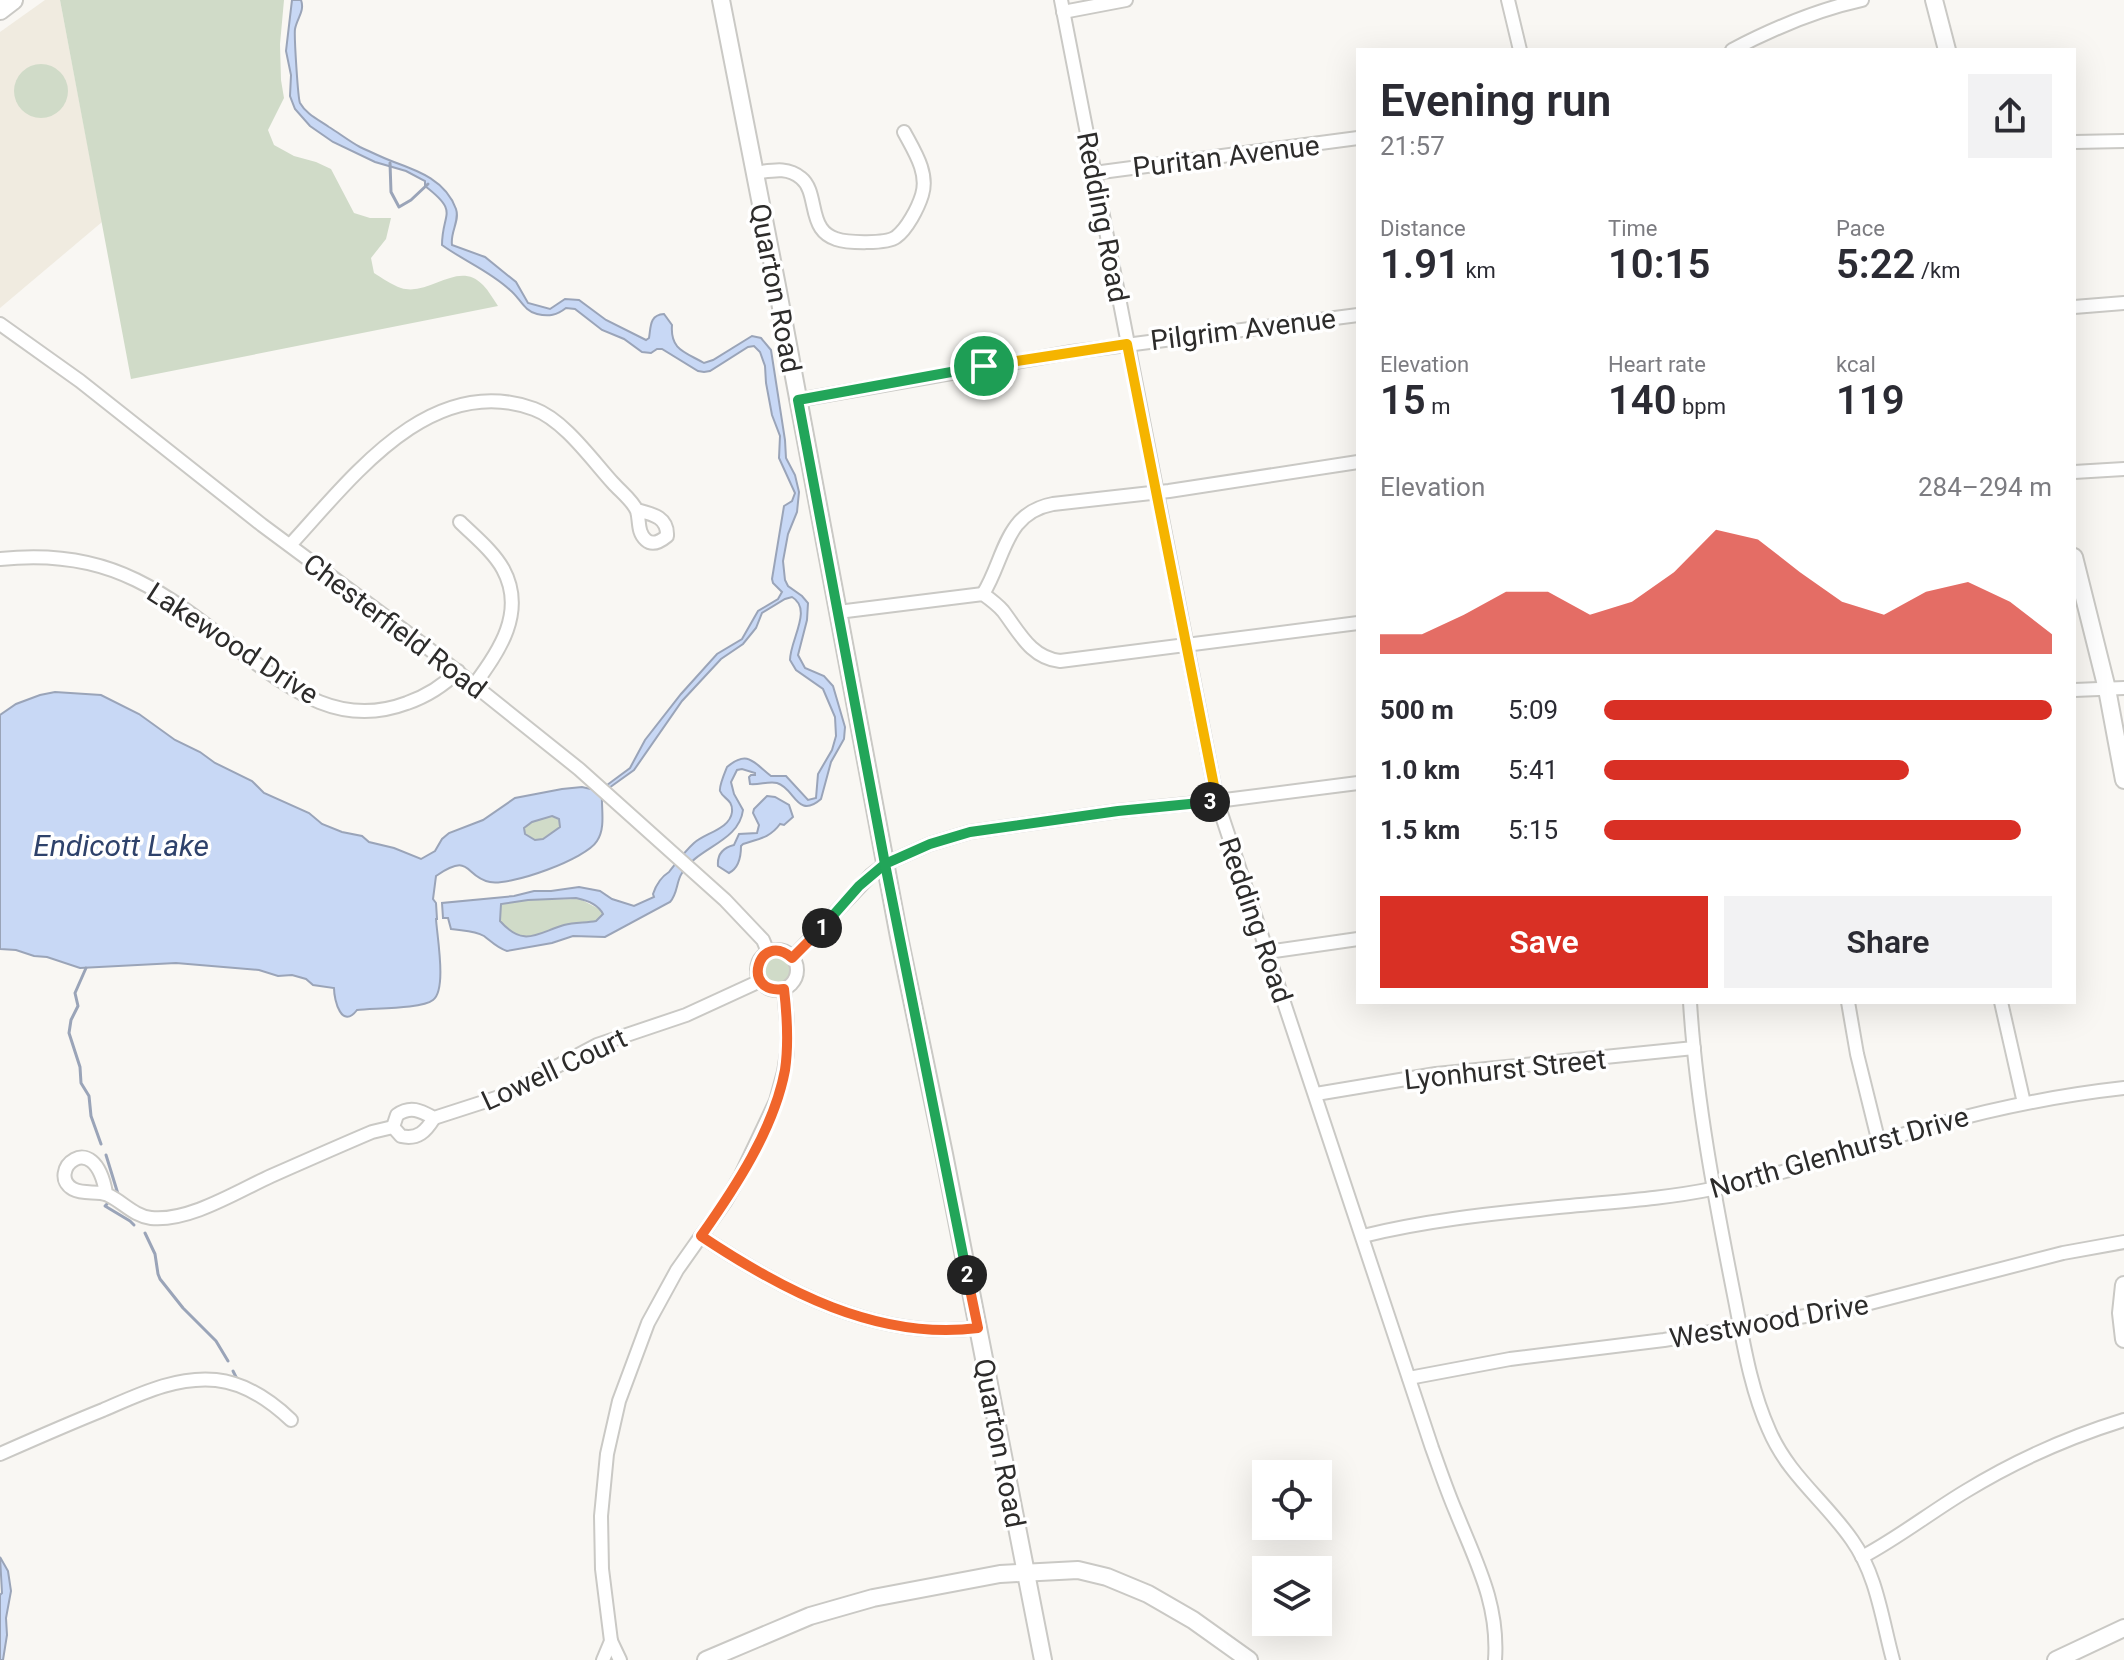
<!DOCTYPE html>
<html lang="en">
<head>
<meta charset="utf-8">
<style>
	body { margin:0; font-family:Roboto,sans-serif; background:#f2f2f3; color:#2b2b33; height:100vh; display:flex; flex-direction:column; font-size:30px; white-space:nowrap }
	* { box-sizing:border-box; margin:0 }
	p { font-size:26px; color:#7c7c81 }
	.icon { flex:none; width:44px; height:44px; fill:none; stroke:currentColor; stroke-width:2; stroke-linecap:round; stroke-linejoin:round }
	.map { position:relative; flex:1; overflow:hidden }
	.sheet { position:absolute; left:1356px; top:48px; width:720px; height:956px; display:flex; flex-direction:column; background:#fff; border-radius:0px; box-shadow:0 8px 32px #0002 }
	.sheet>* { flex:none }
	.fabs { position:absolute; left:1252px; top:1460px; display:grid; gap:16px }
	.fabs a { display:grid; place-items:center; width:80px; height:80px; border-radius:0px; background:#fff; box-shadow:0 8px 32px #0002; font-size:40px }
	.pin { position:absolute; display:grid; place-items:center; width:68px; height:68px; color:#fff; margin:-34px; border:4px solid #fff; border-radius:50%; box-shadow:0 2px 8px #0007 }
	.km { position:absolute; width:40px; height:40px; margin:-20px; border-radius:50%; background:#222; color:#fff; font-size:22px; line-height:40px; text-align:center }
	.round { display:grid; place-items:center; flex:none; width:84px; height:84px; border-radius:0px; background:#f2f2f3 }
	.overview { display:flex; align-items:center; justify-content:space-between; height:136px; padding:0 24px }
	h1 { font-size:44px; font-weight:600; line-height:60px }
	.stats { display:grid; grid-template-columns:repeat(3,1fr); gap:12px; height:136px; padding:8px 24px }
	.stats div { display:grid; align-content:center }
	.stats b { font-size:40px; font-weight:600 }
	.stats small { font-size:22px; font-weight:400 }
	.stats p { font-size:22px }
	.chart { height:224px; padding:16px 24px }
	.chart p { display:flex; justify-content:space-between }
	.chart svg { width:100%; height:144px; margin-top:8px; fill:#d93025; opacity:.7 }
	.cta { display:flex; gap:16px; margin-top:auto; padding:16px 24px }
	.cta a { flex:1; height:92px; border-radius:0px; background:#d93025; color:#fff; font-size:32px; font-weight:600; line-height:92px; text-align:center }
	.cta a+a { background:#f2f2f3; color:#2b2b33 }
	ul { padding:0 24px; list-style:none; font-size:26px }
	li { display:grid; grid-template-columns:128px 96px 1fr; align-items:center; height:60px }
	li i { height:20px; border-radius:10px; background:#d93025 }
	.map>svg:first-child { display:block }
	.built { fill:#f0ebe0 }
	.green { fill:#d0dbc8 }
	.water { fill:#c8d8f5; stroke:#9aa4b8; stroke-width:2; fill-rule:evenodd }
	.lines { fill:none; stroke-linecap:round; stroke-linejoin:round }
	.stream { stroke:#9aa4b8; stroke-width:3 }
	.street-casing { stroke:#cac9c5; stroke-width:16 }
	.secondary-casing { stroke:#cac9c5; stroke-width:20 }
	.primary-casing { stroke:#cac9c5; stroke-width:22 }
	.street { stroke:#fff; stroke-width:12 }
	.secondary { stroke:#fff; stroke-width:16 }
	.primary { stroke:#fff; stroke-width:18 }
	.split-1-casing { stroke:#fff; stroke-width:16 }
	.split-2-casing { stroke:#fff; stroke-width:16 }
	.split-3-casing { stroke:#fff; stroke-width:16 }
	.split-4-casing { stroke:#fff; stroke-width:16 }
	.split-1 { stroke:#22a559; stroke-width:10 }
	.split-2 { stroke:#f0652b; stroke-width:10 }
	.split-3 { stroke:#22a559; stroke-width:10 }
	.split-4 { stroke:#f5b400; stroke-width:10 }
	.labels { text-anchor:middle; stroke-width:7; stroke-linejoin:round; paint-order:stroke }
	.street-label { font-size:28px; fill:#2d2c2b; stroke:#fff }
	.water-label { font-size:30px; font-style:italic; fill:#2e426b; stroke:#fff }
</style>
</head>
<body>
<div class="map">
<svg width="2124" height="1660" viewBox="0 0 2124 1660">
	<rect width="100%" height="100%" fill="#f9f7f3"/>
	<path class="built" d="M 45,0 L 60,0 L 102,222 L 0,308 L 0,32 Z"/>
	<g class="green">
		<path d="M 60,0 L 284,0 L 280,44 L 281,80 L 284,98 L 268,130 L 274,145 L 294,156 L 316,162 L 331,169 L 354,213 L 370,218 L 391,218 L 386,239 L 371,258 L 374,273 C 382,278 392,285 401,288 C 430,297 458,259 483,285 C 489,291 493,299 498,306 L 131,379 Z"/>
		<circle cx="41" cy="91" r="27"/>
		<path d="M 555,816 L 560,821 L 560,827 L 543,839 L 534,840 L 525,834 L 524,829 C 532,820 544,816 555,816 Z"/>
		<path d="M 580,899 L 601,910 L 603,914 L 596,921 C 586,923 575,922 564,925 C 537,933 525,948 500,921 L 501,904 L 528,900 Z"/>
		<circle cx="777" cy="970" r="13"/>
	</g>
	<g class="water">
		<path d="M 292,0 L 301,0 C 305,11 297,18 295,29 C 294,36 298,99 300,103 C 306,114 319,120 329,127 C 339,133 349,141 360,147 C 371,152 383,158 394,162 C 419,171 446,181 456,209 C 460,221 450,232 452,245 L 485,257 L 516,282 L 528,303 L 550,309 L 565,299 L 579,300 L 606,320 L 646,340 L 649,338 C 651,327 649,315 664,314 L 672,325 C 670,350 685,352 704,363 L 713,360 L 752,336 L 761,338 L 771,350 L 785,440 L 786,458 L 795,475 L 799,492 L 797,512 L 788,534 L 783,561 L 785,580 L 788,586 L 802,596 L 808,603 L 807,620 L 798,655 L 805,668 L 824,676 L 833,686 L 845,727 L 844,739 L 831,762 L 821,799 C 797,820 795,788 777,783 C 769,781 759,785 750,784 L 749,777 L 751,775 L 755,775 L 755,773 L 742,769 L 737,770 L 731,782 L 734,794 L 743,810 C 739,842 698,847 682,873 C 676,882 678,893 670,902 L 605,937 L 573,936 L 552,943 L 507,951 C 497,948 492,942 484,936 C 474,930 463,931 451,929 L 448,918 L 443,918 L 442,903 L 514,896 L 534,891 L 551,891 L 579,887 L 600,891 L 612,899 L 634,906 L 654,897 L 653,894 C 656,885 661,877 669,872 C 677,862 685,851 694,843 C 705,833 730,829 732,812 C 733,799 723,799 720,791 C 719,786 725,772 727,767 C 748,749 754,763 771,776 L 786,776 L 808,800 L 816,798 L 818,774 L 832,750 L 836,736 L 835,717 L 823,689 L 796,670 L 790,660 C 790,640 813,609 792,597 L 785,599 L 762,613 L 756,628 L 743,644 L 721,659 L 682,701 L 634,770 L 602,793 C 601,808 606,828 597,841 C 586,859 511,886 490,882 C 464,877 472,851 436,876 L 433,899 L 436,903 L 437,919 L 436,919 C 437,936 447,990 433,1000 C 422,1009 373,1008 357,1010 C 342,1030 334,1001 334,988 L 313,985 L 306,979 L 292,975 L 278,976 L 259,970 L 176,963 L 80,968 L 47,957 L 34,956 L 16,950 L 0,949 L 0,715 L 16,704 L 40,695 L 55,692 L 101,695 L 139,714 L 175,740 L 200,752 L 215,763 L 252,781 L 264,793 L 309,813 L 322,824 L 342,832 L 362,836 L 369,842 L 394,848 L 421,859 L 435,851 L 442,839 L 449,833 L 483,820 L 515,798 L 562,789 L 582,787 L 599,791 L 630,768 L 645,740 L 681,694 L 717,654 L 742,639 L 758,611 L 778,599 L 782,592 L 773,583 L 772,579 L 784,506 L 792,501 L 795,493 L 779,458 L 780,436 L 772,415 L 766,383 L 765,366 L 760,352 L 754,346 L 748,347 L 710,371 L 704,372 L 698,371 L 662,349 L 657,349 L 651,353 L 642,352 L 624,339 L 602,330 L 575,309 L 566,308 C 557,315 549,317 537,314 C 524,311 520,298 510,290 C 490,271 464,261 442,245 C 442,212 460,213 425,186 L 425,181 L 406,171 L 375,162 L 333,142 L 310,126 L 295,109 L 290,96 L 291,75 L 286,51 ZM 552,816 L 559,819 L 560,827 L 543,839 L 535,840 L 525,834 L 524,828 L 532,822 ZM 576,898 C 586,900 598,904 603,914 L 596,921 C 586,923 575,922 564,925 C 537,933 524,948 500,921 L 501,904 L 528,900 Z"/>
		<path d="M 767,796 L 775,797 L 789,805 L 793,817 L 784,825 L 780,824 C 770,838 758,839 743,844 L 741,846 C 741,857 739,868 729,873 L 718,866 C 717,855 722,848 734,845 L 739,834 L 757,833 L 759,825 L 753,813 L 754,809 Z"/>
		<path d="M 0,1557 L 8,1571 L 11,1591 L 6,1618 L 7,1635 L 3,1660 L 0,1660 L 0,1595 L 2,1593 Z"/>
	</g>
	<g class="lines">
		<g class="stream">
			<path d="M 390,163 L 391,192 L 399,207 L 411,200 L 428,184"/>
			<path d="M 86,968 L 75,993 L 78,1006 L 71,1020 L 69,1033 L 80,1067 L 81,1083 L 89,1096 L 91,1116 L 101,1144"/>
			<path d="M 106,1155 L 118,1194"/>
			<path d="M 107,1204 L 105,1206 L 130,1221 L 134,1225"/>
			<path d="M 145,1233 L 155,1254 L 158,1274 L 160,1279 L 183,1308 L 216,1341 L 228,1361"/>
			<path d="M 233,1371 L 237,1379"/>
		</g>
		<g class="street-casing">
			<g id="street">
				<path d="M 1061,0 L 1217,801 L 1432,1448 C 1440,1470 1447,1491 1456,1512 C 1476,1562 1499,1604 1495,1660"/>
				<path d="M 1508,0 L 1520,50"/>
				<path d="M 1063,12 L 1126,0"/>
				<path d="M 1732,50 C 1774,28 1816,10 1862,0"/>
				<path d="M 2074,142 L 2124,141"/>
				<path d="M 754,173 C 771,171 787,166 801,178 C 815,189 811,214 821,228 C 825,234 830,237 836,239 C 847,243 887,244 896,237 C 907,229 918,208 922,195 C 929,173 914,151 904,132"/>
				<path d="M 1094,173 L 1358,138"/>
				<path d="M 2074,307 L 2124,303"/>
				<path d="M 0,324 L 80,381 L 262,525 L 429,649 L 579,769 L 725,900 L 763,940 L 768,952"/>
				<path d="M 798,400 L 1072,352 L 1358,315"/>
				<path d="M 2074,472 L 2124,469"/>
				<path d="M 460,522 C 474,536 493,551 503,569 C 526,611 500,651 474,685"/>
				<path d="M 290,545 C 351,479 430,371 534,409 C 564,420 592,460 613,483 C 620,491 633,501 637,511 C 640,521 637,532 646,540 C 653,546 661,541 667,536 C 668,517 652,514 637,510"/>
				<path d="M 0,559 C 46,554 94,559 136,580 C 173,598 205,624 237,649 C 289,688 338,729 407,703 C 427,696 443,686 458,671"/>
				<path d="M 983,594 C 1005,559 1004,513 1053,504 L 1169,491 L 1358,462"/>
				<path d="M 838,612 L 983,594 C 990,599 997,604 1003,611 C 1019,632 1031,658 1060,661 L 1358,623"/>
				<path d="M 2074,690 L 2124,688"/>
				<circle cx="777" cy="970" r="20"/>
				<path d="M 1267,952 L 1358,939"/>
				<path d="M 792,958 L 871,875 L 885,864 L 930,844 L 970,832 L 1118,811 L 1217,801 L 1358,783"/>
				<path d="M 1690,1002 C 1696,1100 1715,1199 1734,1295 C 1743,1340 1750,1388 1769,1430 C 1788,1475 1825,1501 1852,1540 C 1877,1575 1882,1620 1893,1660"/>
				<path d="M 1848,1002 L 1857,1054 L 1879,1143"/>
				<path d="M 2001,1002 L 2024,1103"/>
				<path d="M 1316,1094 L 1436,1074 L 1694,1048"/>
				<path d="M 393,1127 L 397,1115 C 411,1105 421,1111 434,1118 L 499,1097 L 597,1045 L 686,1015 L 760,981"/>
				<path d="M 393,1127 L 401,1136 C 418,1140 426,1131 434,1118"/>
				<path d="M 106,1193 C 94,1125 45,1173 73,1189 C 84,1195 98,1190 108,1195 C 123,1202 134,1216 151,1218 C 189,1222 238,1191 271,1176 C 305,1161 339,1146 372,1132 L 393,1127"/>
				<path d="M 701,1236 C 782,1290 877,1341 978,1328"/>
				<path d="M 1363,1236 C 1423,1221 1487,1214 1549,1208 C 1603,1202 1658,1200 1712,1189 C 1790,1174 1863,1145 1939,1124 C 2000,1107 2061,1095 2124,1088"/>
				<path d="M 1409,1378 L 1510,1359 L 1664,1340 L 1847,1309 L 2063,1253 L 2124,1242"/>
				<path d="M 0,1454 C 34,1439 68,1424 103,1410 C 138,1395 176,1376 216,1380 C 244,1383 271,1401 291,1420"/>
				<path d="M 1862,1557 C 1898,1538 1931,1512 1966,1491 C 2015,1461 2069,1437 2124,1420"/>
				<path d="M 611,1641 L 620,1660"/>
				<path d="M 603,1660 L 611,1641 L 602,1569 L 601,1516 L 607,1454 L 619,1401 L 648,1323 L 677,1270 L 725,1202 L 741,1175 L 776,1101 L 784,1072 L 787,1053 L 787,1022 L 784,989"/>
			</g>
		</g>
		<g class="secondary-casing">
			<g id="secondary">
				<path d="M 721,0 L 777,286 L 899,937 L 944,1154 L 1043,1660"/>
				<path d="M 1934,0 L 1947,50"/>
				<path d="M 2074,557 L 2107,689 L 2124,780"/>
				<path d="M 2124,1285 L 2121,1313 L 2124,1339"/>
				<path d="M 706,1660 L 810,1616 L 873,1598 L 1000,1574 L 1078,1570 L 1107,1577 L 1148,1594 L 1193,1620 L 1249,1660"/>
				<path d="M 2056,1660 L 2124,1628"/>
			</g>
		</g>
		<g class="primary-casing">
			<path id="primary" d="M 0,10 L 13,0"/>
		</g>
		<use href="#street" class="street"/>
		<use href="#secondary" class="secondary"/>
		<use href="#primary" class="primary"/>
	</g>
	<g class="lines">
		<g class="split-1-casing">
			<path id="split-1" d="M 822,928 L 859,886 L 885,864 L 798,400 L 984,366"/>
		</g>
		<g class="split-2-casing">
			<path id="split-2" d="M 822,928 L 792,958 C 759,929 739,995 784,989 C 787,1015 789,1043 785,1070 C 774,1129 735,1188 701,1236 C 782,1290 877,1341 978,1328 L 967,1275"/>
		</g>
		<g class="split-3-casing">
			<path id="split-3" d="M 967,1275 L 885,864 L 930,844 L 970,832 L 1118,811 L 1210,802"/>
		</g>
		<g class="split-4-casing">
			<path id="split-4" d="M 984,366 L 1127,344 L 1217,801 L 1210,802"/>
		</g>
		<use href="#split-1" class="split-1"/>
		<use href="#split-2" class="split-2"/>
		<use href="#split-3" class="split-3"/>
		<use href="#split-4" class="split-4"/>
	</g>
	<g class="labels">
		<g class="street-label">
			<text transform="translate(1226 156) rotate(-7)" y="10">Puritan Avenue</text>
			<text transform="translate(1103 217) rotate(79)" y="10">Redding Road</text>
			<text transform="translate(776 288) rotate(79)" y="10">Quarton Road</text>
			<text transform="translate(1243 329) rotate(-7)" y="10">Pilgrim Avenue</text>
			<text transform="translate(395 626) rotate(37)" y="10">Chesterfield Road</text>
			<text transform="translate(233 643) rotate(33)" y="10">Lakewood Drive</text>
			<text transform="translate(1256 920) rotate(71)" y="10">Redding Road</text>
			<text transform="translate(554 1069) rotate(-25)" y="10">Lowell Court</text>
			<text transform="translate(1505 1069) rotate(-6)" y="10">Lyonhurst Street</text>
			<text transform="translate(1839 1152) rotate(-16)" y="10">North Glenhurst Drive</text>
			<text transform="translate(1769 1321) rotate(-10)" y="10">Westwood Drive</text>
			<text transform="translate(1000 1443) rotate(79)" y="10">Quarton Road</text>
		</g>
		<g class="water-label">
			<text x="121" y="856">Endicott Lake</text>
		</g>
	</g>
</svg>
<div class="fabs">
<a><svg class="icon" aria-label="locate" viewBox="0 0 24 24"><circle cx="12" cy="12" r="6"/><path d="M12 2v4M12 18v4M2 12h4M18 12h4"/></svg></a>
<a><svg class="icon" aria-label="layers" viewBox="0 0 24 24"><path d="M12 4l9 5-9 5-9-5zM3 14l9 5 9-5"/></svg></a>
</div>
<div class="pin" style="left:984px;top:366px;background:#1e9e55"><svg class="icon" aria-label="arrive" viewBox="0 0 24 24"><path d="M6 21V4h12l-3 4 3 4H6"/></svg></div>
<b class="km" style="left:822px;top:928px">1</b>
<b class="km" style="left:967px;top:1275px">2</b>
<b class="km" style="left:1210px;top:802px">3</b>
<section class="sheet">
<div class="overview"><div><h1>Evening run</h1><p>21:57</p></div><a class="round"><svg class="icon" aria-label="share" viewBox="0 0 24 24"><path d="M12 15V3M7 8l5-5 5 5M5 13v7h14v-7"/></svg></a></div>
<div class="stats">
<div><p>Distance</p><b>1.91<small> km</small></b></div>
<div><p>Time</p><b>10:15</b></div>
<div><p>Pace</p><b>5:22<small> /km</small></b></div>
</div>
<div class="stats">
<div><p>Elevation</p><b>15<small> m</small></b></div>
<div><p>Heart rate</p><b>140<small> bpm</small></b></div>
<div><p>kcal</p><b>119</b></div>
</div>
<div class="chart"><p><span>Elevation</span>284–294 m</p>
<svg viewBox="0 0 160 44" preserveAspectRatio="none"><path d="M0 44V38L10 38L20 32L30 25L40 25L50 32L60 28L70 19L80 6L90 9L100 19L110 28L120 32L130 25L140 22L150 28L160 38V44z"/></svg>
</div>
<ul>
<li><b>500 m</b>5:09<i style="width:100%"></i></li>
<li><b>1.0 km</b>5:41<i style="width:68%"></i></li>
<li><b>1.5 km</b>5:15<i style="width:93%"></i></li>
</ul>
<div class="cta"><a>Save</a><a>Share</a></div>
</section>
</div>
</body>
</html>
